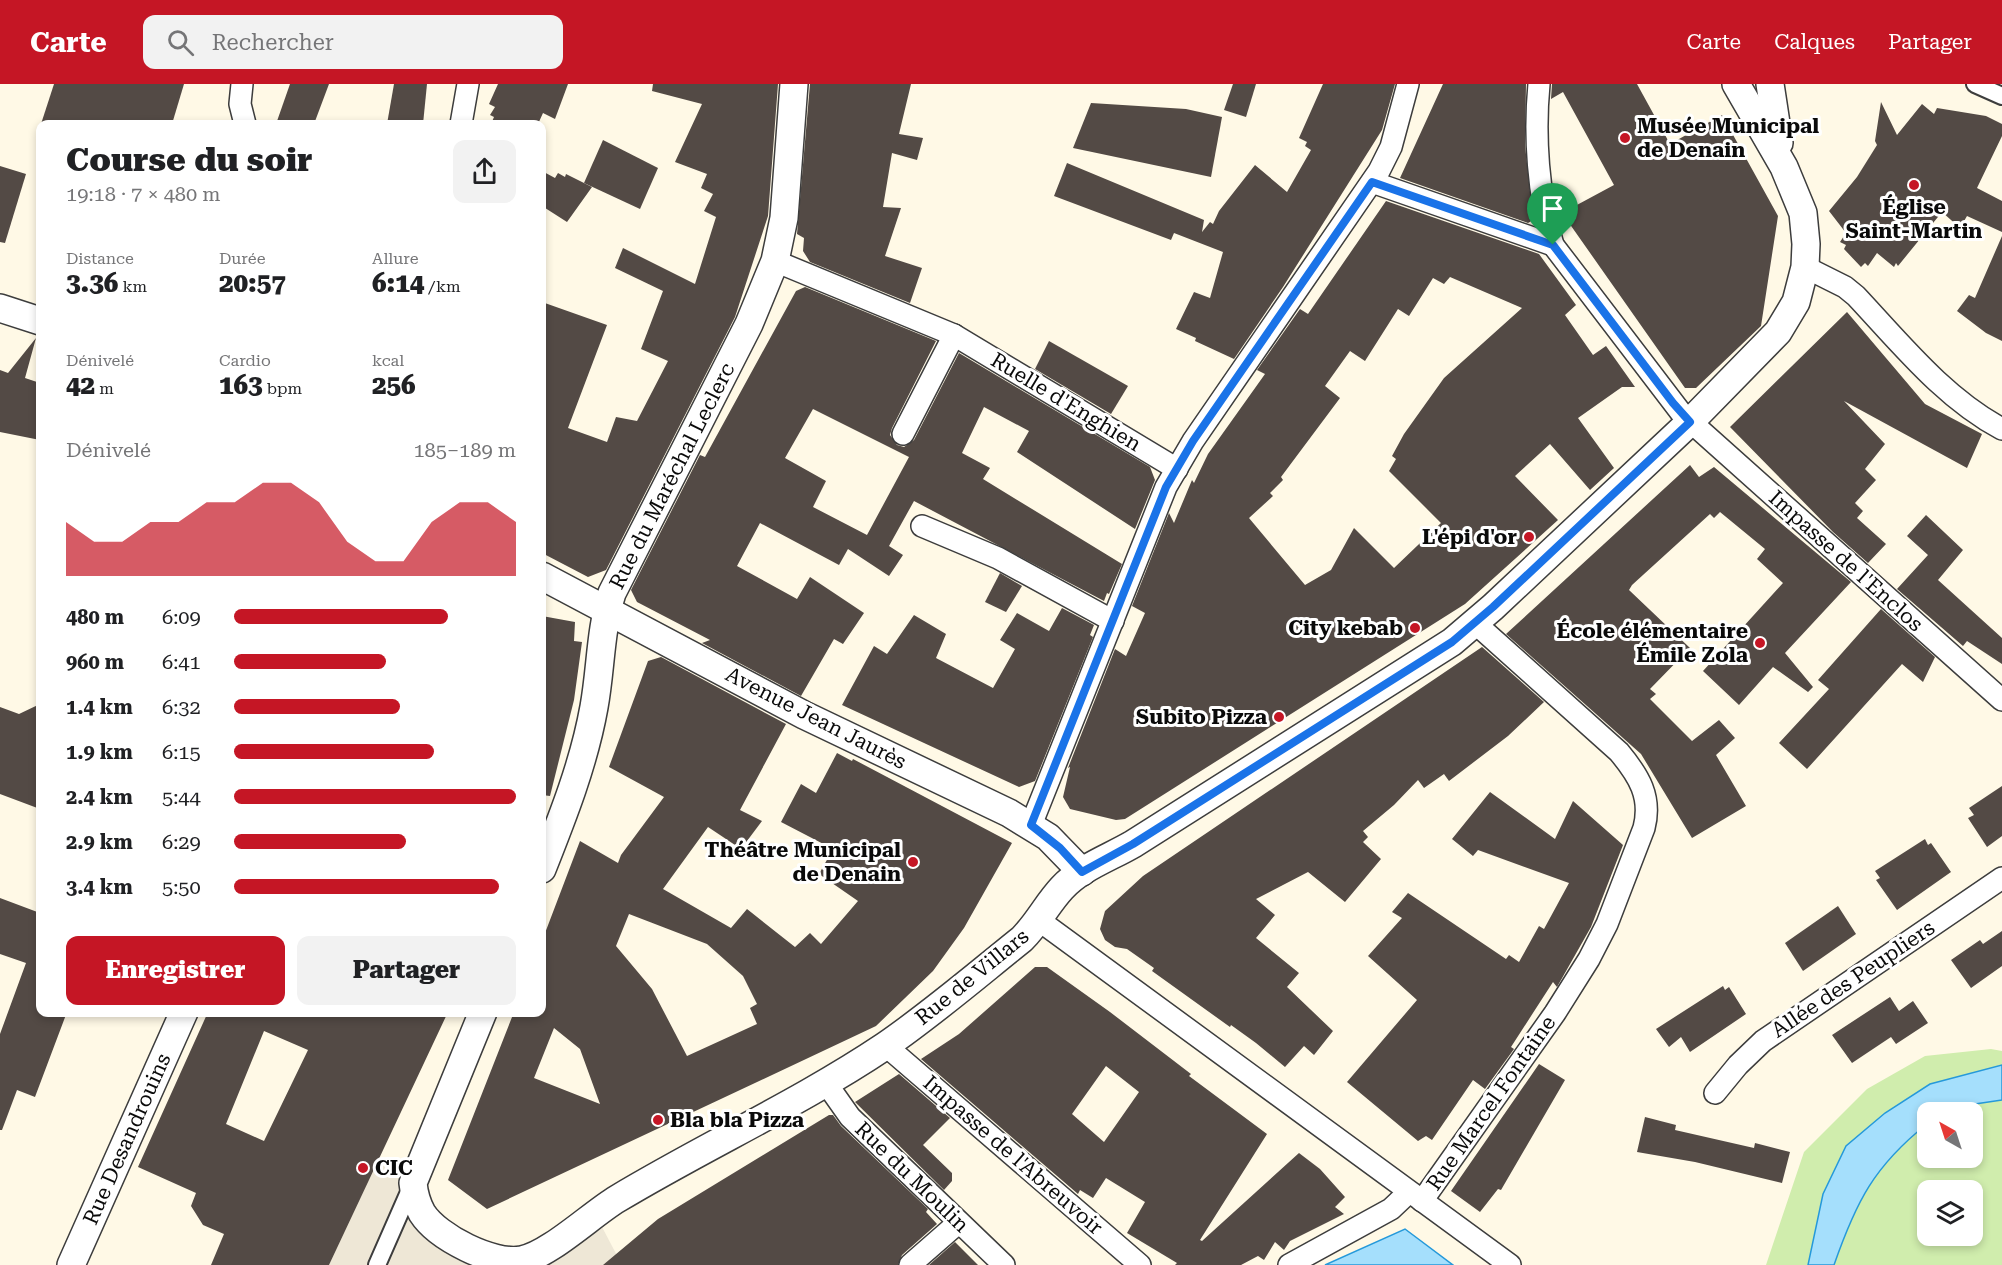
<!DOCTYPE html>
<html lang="fr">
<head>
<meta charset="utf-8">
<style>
	body { margin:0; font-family:"Roboto Serif",serif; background:#f2f2f2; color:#202124; height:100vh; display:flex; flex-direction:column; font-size:22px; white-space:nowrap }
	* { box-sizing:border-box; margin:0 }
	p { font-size:20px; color:#757577 }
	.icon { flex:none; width:33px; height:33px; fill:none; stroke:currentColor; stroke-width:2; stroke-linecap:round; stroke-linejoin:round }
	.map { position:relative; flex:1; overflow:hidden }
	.details { position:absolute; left:36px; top:36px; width:510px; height:897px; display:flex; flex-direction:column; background:#fff; border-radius:12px; box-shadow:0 3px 9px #0003 }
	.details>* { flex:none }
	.needle { width:39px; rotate:321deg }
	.controls { position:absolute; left:1917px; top:1018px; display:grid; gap:12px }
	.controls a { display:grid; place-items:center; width:66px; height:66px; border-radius:12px; background:#fff; box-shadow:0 3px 9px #0003; font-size:30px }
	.pin { position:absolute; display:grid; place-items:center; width:51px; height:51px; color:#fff; margin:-62px -26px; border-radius:50% 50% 50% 0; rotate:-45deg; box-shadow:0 0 6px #0007 }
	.pin .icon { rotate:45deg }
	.round { display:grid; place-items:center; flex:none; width:63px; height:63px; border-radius:12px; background:#f2f2f2 }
	.head { display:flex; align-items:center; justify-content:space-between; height:102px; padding:0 30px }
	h1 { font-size:33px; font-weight:800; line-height:45px }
	.figures { display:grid; grid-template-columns:repeat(3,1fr); gap:9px; height:102px; padding:6px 30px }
	.figures div { display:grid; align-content:center }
	.figures b { font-size:26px; font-weight:800 }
	.figures small { font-size:16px; font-weight:400 }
	.figures p { font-size:16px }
	.chart { height:168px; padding:12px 30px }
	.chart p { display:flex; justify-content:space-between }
	.chart svg { width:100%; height:108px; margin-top:6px; fill:#c51625; opacity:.7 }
	.cta { display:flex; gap:12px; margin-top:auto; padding:12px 30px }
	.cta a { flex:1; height:69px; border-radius:12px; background:#c51625; color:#fff; font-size:24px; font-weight:800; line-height:69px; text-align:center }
	.cta a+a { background:#f2f2f2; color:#202124 }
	ul { padding:0 30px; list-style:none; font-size:20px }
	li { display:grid; grid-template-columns:96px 72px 1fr; align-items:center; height:45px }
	li i { height:15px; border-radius:8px; background:#c51625 }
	header { display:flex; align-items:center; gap:36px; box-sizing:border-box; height:84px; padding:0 30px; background:#c51625; color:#fff }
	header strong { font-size:28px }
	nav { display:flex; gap:33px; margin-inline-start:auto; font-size:21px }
	.search { width:420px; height:54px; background:#f2f2f2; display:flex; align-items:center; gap:15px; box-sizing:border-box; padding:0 21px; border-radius:12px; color:#757577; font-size:22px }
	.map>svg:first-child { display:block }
	.green { fill:#d0edad; fill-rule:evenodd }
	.plaza { fill:#eee7d6 }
	.water { fill:#a5dffc; stroke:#2599da; stroke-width:1.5 }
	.building { fill:#534a45; fill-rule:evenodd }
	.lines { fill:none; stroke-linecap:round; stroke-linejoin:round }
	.pedestrian-casing { stroke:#3d3d3d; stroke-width:20 }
	.minor-casing { stroke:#3d3d3d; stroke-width:24 }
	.tertiary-casing { stroke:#3d3d3d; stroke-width:30 }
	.pedestrian { stroke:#fff; stroke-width:16 }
	.minor { stroke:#fff; stroke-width:21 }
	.tertiary { stroke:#fff; stroke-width:27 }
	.route-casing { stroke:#fff; stroke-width:12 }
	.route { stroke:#1a73e8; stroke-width:8 }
	.poi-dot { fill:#c51625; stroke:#fff; stroke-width:2 }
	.labels { text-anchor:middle; stroke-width:6; stroke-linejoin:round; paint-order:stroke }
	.poi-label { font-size:21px; font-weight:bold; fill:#0a0a0a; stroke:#fff; text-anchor:end }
	.street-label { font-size:21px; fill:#0a0a0a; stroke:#fff }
</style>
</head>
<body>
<header>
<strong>Carte</strong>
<div class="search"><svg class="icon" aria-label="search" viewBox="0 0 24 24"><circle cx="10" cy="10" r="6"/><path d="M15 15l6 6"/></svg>Rechercher</div>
<nav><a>Carte</a><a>Calques</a><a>Partager</a></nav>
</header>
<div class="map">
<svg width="2002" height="1181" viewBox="0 0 2002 1181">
	<rect width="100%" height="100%" fill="#fff9e6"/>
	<g class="green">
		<path d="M 1991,965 L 2002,967 L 2002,981 L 1930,1000 L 1823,1110 L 1808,1181 L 1766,1181 L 1804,1068 L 1867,1005 L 1925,972 Z"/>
		<path d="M 2002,1016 L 2002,1181 L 1834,1181 C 1856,1118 1874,1082 1927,1040 L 1928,1074 L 1972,1074 L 1972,1029 L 1942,1029 L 1948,1024 ZM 1928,1107 L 1972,1107 L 1972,1152 L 1928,1152 Z"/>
	</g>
	<g class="plaza">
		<path d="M 376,1080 L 405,1087 L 409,1124 L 492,1181 L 329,1181 Z"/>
		<path d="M 602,1143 L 622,1181 L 526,1181 L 540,1178 Z"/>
	</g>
	<g class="water">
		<path d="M 2002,981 L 2002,1016 L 1948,1024 L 1942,1029 L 1928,1029 L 1927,1040 C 1874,1082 1856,1118 1834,1181 L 1808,1181 L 1823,1110 L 1846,1062 L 1885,1029 L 1930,1000 Z"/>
		<path d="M 1405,1145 L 1453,1181 L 1325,1181 Z"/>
	</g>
	<g class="building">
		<path d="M 54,0 L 184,0 L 172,40 L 41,40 Z"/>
		<path d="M 290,0 L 329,0 L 314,40 L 276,40 Z"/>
		<path d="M 394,0 L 427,0 L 423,40 L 387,40 Z"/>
		<path d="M 498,0 L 568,0 L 555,35 L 543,29 L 538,40 L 491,40 L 494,33 L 490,31 L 495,23 L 489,20 Z"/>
		<path d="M 653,0 L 778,0 L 768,132 L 735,233 L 606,486 L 588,493 L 542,469 L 542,218 L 607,241 L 568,344 L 607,358 L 616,333 L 637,337 L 668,277 L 641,265 L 663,207 L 615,184 L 623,164 L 695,200 L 716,133 L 704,127 L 713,110 L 701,104 L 707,90 L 675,78 L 702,20 L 652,7 Z"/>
		<path d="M 810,0 L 911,0 L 899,50 L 923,54 L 917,76 L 892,69 L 883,123 L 901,124 L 885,172 L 922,184 L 910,219 L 810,178 L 803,167 L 804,154 L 797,150 Z"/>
		<path d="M 1233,0 L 1256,0 L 1246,33 L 1224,26 Z"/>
		<path d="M 1323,0 L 1395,0 L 1382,46 L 1283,203 L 1234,275 L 1195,257 L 1196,254 L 1176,245 L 1194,208 L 1210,214 L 1223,168 L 1174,149 L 1171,156 L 1054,112 L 1067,79 L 1204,136 L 1202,148 L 1210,138 L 1213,140 L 1219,127 L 1255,81 L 1287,108 L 1311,66 L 1305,62 L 1307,58 L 1299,54 Z"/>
		<path d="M 1443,0 L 1526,0 L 1525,61 L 1533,136 L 1528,139 L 1400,94 Z"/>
		<path d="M 1552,0 L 1637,0 L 1670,60 L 1722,31 L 1778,132 L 1761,242 L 1696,304 L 1685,304 L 1562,129 L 1614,101 L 1563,8 L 1551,15 Z"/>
		<path d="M 1881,18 L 1897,51 L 1922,20 L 1934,30 L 1937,24 L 1986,32 L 2002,40 L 2002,52 L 1977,104 L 2002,117 L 2002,148 L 1967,132 L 1960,144 L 1942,128 L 1898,182 L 1896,179 L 1894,183 L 1877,169 L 1868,182 L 1865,179 L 1861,183 L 1844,165 L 1846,161 L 1840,158 L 1846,149 L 1829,127 L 1857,93 L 1877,61 L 1875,57 Z"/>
		<path d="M 1091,19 L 1186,25 L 1222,33 L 1211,93 L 1073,64 Z"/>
		<path d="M 603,56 L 658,84 L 640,125 L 584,99 Z"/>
		<path d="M 0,82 L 26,90 L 5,159 L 0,158 Z"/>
		<path d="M 542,87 L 555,94 L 558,89 L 565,93 L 566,90 L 592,103 L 567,138 L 542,122 Z"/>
		<path d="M 1386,117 L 1539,170 L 1576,221 L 1565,231 L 1593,271 L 1606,262 L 1635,303 L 1622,303 L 1578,334 L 1614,384 L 1590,406 L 1550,360 L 1515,392 L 1558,436 L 1465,520 L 1125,735 L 1116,736 L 1070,725 L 1063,713 L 1070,683 L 1068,684 L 1115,565 L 1126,572 L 1145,529 L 1132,522 L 1169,429 L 1174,439 L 1192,396 L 1194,399 L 1208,370 L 1265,290 L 1257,286 L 1300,225 L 1308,230 ZM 1450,193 L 1522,224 L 1444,294 L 1404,350 L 1392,372 L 1396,375 L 1389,387 L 1441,439 L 1394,484 L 1354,444 L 1331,486 L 1305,501 L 1249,434 L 1273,412 L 1270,409 L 1283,396 L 1281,393 L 1340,314 L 1325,302 L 1350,267 L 1365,277 L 1398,225 L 1409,232 L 1433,194 L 1444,200 Z"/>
		<path d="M 2002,152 L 2002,257 L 1986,249 L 1957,227 L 1969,211 L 1975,214 Z"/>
		<path d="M 805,203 L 936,257 L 892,344 L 890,351 L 897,361 L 904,363 L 914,356 L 959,269 L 1150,383 L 1155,396 L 1135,445 L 1017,368 L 1029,347 L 984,323 L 962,369 L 990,384 L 983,395 L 1122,480 L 1109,510 L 1107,509 L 1104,517 L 914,417 L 889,462 L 903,471 L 889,492 L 848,465 L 839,481 L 760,439 L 737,482 L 797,515 L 810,493 L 864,529 L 843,560 L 834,555 L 801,612 L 702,559 L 710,556 L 637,518 L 631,506 L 700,371 L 705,373 L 796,207 ZM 813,325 L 909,373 L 867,451 L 813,423 L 826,397 L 785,374 Z"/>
		<path d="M 1847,228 L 1925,320 L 1982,350 L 1967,384 L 1844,317 L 1885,360 L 1865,385 L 1876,396 L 1855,419 L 1863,427 L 1857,434 L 1886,460 L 1868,479 L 1833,448 L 1730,343 Z"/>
		<path d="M 36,254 L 25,294 L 40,299 L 40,356 L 0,348 L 0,286 L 8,289 Z"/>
		<path d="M 1049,257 L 1128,302 L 1111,330 L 1035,285 Z"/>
		<path d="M 1690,381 L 1699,393 L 1714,383 L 1851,498 L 1785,569 L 1813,603 L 1808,608 L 1773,583 L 1739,621 L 1703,587 L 1783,499 L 1757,475 L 1765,465 L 1720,428 L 1714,434 L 1710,430 L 1632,501 L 1629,506 L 1690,564 L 1650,605 L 1656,610 L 1650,615 L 1692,657 L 1719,636 L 1735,654 L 1716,671 L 1746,722 L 1692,754 L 1641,670 L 1506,550 Z"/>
		<path d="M 1926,431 L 1963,466 L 1938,496 L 2002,554 L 2002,580 L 1967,557 L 1963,562 L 1897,505 L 1928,471 L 1907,452 Z"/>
		<path d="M 1000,489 L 1022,502 L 1006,528 L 985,518 Z"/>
		<path d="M 1062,524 L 1094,541 L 1090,551 L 1093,553 L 1035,697 L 1019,703 L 842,621 L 874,562 L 887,570 L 914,531 L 946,550 L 936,574 L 993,604 L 1015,565 L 1000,556 L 1017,529 L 1049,547 Z"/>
		<path d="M 1881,525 L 1935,573 L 1923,598 L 1902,580 L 1807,685 L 1779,659 L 1829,605 L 1818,596 Z"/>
		<path d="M 542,532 L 575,538 L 574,557 L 582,558 L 574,616 L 550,712 L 542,711 Z"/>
		<path d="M 1482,563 L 1544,618 L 1508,652 L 1449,697 L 1444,690 L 1424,704 L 1418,696 L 1394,721 L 1363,747 L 1368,753 L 1363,758 L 1381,775 L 1345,818 L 1308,788 L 1256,815 L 1275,831 L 1256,854 L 1299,889 L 1287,903 L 1333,947 L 1314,971 L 1304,962 L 1285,983 L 1256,959 L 1231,941 L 1230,943 L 1152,887 L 1154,884 L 1127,865 L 1115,863 L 1105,856 L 1100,845 L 1105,827 L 1143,792 Z"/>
		<path d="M 661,573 L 786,640 L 740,726 L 762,737 L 741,765 L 708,743 L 663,805 L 731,844 L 747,825 L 795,863 L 810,849 L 821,860 L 858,817 L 819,790 L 833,765 L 781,738 L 801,700 L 816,709 L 837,669 L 852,677 L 853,675 L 1012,759 L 964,844 L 933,887 L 876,942 L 487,1125 L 448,1096 L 514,928 L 542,928 L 542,857 L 580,757 L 618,779 L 621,771 L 664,713 L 609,683 L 648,577 ZM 629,830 L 707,860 L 743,892 L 757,920 L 750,924 L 757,940 L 687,972 L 652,905 L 616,862 ZM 554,944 L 580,965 L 600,1020 L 534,994 Z"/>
		<path d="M 40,620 L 40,725 L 0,710 L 0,623 L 19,630 Z"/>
		<path d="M 2002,702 L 2002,752 L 1987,763 L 1968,734 L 1974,731 L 1969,724 Z"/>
		<path d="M 1490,708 L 1555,755 L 1573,717 L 1623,761 L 1591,843 L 1557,903 L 1553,898 L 1511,963 L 1514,965 L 1485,1005 L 1473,996 L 1432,1056 L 1426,1052 L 1418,1057 L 1347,998 L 1417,916 L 1368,872 L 1402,834 L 1392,828 L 1408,809 L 1506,875 L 1509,871 L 1519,878 L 1539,842 L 1544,845 L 1569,799 L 1478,766 L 1473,772 L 1452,755 Z"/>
		<path d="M 1925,755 L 1928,761 L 1931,759 L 1951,788 L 1897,826 L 1876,796 L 1880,794 L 1875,787 Z"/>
		<path d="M 0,814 L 40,829 L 40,928 L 67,928 L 35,1013 L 17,1006 L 2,1046 L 0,1046 L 0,950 L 26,879 L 0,870 Z"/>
		<path d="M 1838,822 L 1856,850 L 1803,887 L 1785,859 Z"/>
		<path d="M 2002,847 L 2002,882 L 1971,904 L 1951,876 L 1980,856 L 1983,860 Z"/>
		<path d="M 1035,883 L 1047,883 L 1110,928 L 1191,990 L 1189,992 L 1267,1050 L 1200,1156 L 1202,1157 L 1299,1069 L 1320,1085 L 1345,1113 L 1335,1123 L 1344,1130 L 1290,1157 L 1284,1166 L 1275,1158 L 1264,1176 L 1258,1172 L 1241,1181 L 1175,1181 L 1177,1179 L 1127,1149 L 1145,1118 L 1106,1094 L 1093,1114 L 1080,1106 L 1078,1110 L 921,975 L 959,950 ZM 1106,982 L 1139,1008 L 1104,1058 L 1072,1030 Z"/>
		<path d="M 1723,902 L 1725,906 L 1729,903 L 1746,930 L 1690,968 L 1681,953 L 1669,963 L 1656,945 Z"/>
		<path d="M 1890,913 L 1899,927 L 1913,917 L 1928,939 L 1896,960 L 1891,953 L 1852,979 L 1832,951 Z"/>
		<path d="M 208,928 L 448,928 L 329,1181 L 211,1181 L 224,1150 L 203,1141 L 191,1122 L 196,1109 L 138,1083 ZM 264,947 L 308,966 L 264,1057 L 226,1040 Z"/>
		<path d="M 1539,980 L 1565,996 L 1501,1106 L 1498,1105 L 1480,1128 L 1451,1107 Z"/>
		<path d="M 899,990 L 950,1034 L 923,1061 L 952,1089 L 952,1097 L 944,1106 L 855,1018 Z"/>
		<path d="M 829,1031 L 833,1031 L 841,1042 L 928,1125 L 926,1128 L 937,1140 L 902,1171 L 898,1181 L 603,1181 L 658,1135 Z"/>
		<path d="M 1645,1033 L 1676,1041 L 1675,1046 L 1754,1064 L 1755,1059 L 1790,1068 L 1782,1099 L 1695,1078 L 1637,1068 Z"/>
		<path d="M 955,1158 L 978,1181 L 929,1181 Z"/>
	</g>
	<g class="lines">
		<g class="pedestrian-casing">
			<g id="pedestrian">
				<path d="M 1975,0 L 2002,12"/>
				<path d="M 377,1181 L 413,1099"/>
			</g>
		</g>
		<g class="minor-casing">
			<g id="minor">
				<path d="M 242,0 L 240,20 L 245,40"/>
				<path d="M 1539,0 C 1534,51 1538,111 1553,161 L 1682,330 L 2002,616"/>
				<path d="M 461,40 L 468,0"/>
				<path d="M 1372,98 L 1553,161"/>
				<path d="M 775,177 L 954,251 L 1177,385"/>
				<path d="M 1805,183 L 1845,203 L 1856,212 C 1901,260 1944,314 2002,345"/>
				<path d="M 903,350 L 954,251"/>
				<path d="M 922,442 L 998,474 L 1113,537"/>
				<path d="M 1031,741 L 1166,403 L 1193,357 L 1379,87 L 1391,63 L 1408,0"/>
				<path d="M 1040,837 L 1510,1181"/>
				<path d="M 885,961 L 1140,1181"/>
				<path d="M 826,999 L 850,1033 L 1004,1181"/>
				<path d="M 1715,1009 L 1738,981 L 1763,957 L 2002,794"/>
				<path d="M 1422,1117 L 1555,929 L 1589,875 L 1607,840 L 1644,744 C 1652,713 1639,692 1619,668 L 1475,539"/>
				<path d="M 910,1181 L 958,1139"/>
				<path d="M 1289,1181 L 1391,1125 L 1409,1108"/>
			</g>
		</g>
		<g class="tertiary-casing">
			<g id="tertiary">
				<path d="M 1770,0 L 1779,59"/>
				<path d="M 0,224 L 40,237"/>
				<path d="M 542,492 L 804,631 L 1009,729 L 1048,753 L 1082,788"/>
				<path d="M 542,785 C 563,732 584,679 594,623 C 601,585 600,546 612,509 L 749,240 L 775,177 L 784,134 L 794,0"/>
				<path d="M 483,928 L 413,1099 C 414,1109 417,1120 422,1129 C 438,1154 493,1181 521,1176 C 548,1172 592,1130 617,1115 C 705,1062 800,1019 885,962 C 933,929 977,891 1022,855 C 1038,839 1047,820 1062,804 C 1080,784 1109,774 1133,760 L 1452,558 L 1493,523 L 1690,338 L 1778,248 L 1796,218 L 1805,183 L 1806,160 L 1803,129 L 1784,83 L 1736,0"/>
				<path d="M 71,1181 L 184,928"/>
			</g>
		</g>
		<use href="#pedestrian" class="pedestrian"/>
		<use href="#minor" class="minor"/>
		<use href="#tertiary" class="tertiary"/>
	</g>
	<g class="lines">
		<g class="route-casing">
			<path id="route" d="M 1372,98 L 1553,161 L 1673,319 L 1690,338 L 1493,523 L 1452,558 L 1133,760 L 1082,788 L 1060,764 L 1031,741 L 1166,403 L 1193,357 Z"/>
		</g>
		<use href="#route" class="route"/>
	</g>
	<g class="poi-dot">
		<circle cx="1625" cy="54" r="6"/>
		<circle cx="1914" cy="101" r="6"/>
		<circle cx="1529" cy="453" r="6"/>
		<circle cx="1415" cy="544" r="6"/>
		<circle cx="1760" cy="559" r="6"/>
		<circle cx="1279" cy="633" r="6"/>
		<circle cx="913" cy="778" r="6"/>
		<circle cx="658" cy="1036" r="6"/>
		<circle cx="363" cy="1084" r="6"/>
	</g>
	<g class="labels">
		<g class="poi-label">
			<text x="1637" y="49" text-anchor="start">Musée Municipal<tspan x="1637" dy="24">de Denain</tspan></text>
			<text x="1914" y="130" text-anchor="middle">Église<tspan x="1914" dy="24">Saint-Martin</tspan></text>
			<text x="1517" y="460">L'épi d'or</text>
			<text x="1403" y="551">City kebab</text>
			<text x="1748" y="554">École élémentaire<tspan x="1748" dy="24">Émile Zola</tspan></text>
			<text x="1267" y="640">Subito Pizza</text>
			<text x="901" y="773">Théâtre Municipal<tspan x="901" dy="24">de Denain</tspan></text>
			<text x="670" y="1043" text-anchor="start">Bla bla Pizza</text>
			<text x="375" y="1091" text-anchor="start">CIC</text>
		</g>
		<g class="street-label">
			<text transform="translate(1066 318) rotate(31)" y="7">Ruelle d'Enghien</text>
			<text transform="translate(672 392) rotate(-63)" y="7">Rue du Maréchal Leclerc</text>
			<text transform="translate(1846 477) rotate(42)" y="7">Impasse de l'Enclos</text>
			<text transform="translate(816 634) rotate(27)" y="7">Avenue Jean Jaurès</text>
			<text transform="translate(972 893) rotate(-39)" y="7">Rue de Villars</text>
			<text transform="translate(1853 895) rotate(-34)" y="7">Allée des Peupliers</text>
			<text transform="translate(1491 1019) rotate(-55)" y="7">Rue Marcel Fontaine</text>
			<text transform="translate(127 1055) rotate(-66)" y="7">Rue Desandrouins</text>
			<text transform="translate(1013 1071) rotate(41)" y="7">Impasse de l'Abreuvoir</text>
			<text transform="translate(912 1093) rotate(44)" y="7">Rue du Moulin</text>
		</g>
	</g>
</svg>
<div class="controls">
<a><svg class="needle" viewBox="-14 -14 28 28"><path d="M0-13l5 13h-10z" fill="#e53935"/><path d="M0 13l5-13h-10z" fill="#757577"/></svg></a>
<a><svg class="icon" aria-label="layers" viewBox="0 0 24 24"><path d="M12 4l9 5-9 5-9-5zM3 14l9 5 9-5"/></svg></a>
</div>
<div class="pin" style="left:1553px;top:161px;background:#1e9e55"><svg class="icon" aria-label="arrive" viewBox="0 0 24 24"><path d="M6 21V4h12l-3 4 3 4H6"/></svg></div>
<section class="details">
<div class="head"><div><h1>Course du soir</h1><p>19:18 · 7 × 480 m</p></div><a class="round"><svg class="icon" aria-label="share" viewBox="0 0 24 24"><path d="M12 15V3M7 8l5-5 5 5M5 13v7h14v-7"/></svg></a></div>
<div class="figures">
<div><p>Distance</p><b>3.36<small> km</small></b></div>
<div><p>Durée</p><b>20:57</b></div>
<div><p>Allure</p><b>6:14<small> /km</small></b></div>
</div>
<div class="figures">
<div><p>Dénivelé</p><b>42<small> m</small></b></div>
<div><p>Cardio</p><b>163<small> bpm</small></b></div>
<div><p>kcal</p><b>256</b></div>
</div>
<div class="chart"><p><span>Dénivelé</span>185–189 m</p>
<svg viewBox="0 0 160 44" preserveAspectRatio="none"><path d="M0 44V22L10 30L20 30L30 22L40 22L50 14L60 14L70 6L80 6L90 14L100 30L110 38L120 38L130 22L140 14L150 14L160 22V44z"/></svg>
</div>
<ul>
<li><b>480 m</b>6:09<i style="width:76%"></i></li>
<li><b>960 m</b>6:41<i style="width:54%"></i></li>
<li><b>1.4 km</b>6:32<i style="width:59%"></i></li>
<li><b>1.9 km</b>6:15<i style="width:71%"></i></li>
<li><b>2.4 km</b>5:44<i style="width:100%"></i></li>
<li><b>2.9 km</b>6:29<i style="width:61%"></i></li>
<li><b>3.4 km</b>5:50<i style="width:94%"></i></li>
</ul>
<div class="cta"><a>Enregistrer</a><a>Partager</a></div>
</section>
</div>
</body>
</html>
